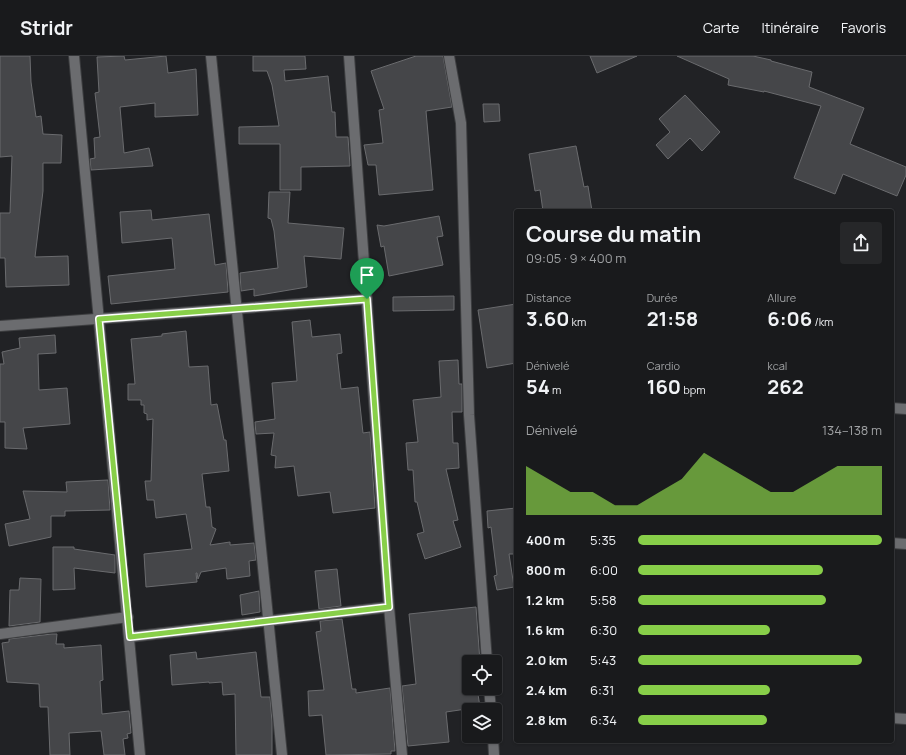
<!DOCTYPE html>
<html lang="fr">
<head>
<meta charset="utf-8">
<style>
	body { margin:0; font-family:Manrope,sans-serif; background:#262729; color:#f1f3f6; height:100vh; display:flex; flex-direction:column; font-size:15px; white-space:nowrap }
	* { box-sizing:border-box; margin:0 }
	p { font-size:13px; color:#9fa1a3 }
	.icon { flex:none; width:22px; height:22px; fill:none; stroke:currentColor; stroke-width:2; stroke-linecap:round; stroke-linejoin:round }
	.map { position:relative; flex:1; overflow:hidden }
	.drawer { position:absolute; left:514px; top:153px; width:380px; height:534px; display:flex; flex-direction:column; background:#191a1c; border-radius:4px; box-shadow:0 1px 3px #0004,0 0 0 1px #37383b }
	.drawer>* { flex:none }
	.tools { position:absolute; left:462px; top:599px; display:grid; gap:8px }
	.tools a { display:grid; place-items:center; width:40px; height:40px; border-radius:4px; background:#191a1c; box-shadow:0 1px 3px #0004,0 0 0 1px #37383b; font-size:20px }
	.pin { position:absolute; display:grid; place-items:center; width:34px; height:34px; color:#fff; margin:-41px -17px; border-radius:50% 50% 50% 0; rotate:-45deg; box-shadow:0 0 4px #0007 }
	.pin .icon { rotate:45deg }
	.round { display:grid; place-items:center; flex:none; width:42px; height:42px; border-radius:4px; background:#262729 }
	.headline { display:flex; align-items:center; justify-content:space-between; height:68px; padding:0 12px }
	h1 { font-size:22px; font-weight:700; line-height:30px }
	.stats { display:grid; grid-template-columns:repeat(3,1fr); gap:6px; height:68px; padding:4px 12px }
	.stats div { display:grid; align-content:center }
	.stats b { font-size:20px; font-weight:700 }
	.stats small { font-size:11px; font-weight:400 }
	.stats p { font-size:11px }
	.chart { height:112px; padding:8px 12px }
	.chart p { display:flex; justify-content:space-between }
	.chart svg { width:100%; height:72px; margin-top:4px; fill:#88cf49; opacity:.7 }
	ul { padding:0 12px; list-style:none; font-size:13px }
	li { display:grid; grid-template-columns:64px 48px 1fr; align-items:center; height:30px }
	li i { height:10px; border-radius:5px; background:#88cf49 }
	header { display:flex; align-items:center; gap:24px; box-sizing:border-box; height:56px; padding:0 20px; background:#191a1c; border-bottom:1px solid #37383b }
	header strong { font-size:19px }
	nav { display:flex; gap:22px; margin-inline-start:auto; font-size:14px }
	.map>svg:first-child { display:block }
	.building { fill:#454649; stroke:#6a6b6e }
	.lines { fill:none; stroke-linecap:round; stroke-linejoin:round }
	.minor-casing { stroke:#3d3e40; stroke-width:12 }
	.minor { stroke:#6b6c6f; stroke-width:10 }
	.route-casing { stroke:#fff; stroke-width:8 }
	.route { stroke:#88cf49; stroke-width:5 }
</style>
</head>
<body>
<header>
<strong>Stridr</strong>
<nav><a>Carte</a><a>Itinéraire</a><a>Favoris</a></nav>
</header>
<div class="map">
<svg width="906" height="699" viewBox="0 0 906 699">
	<rect width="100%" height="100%" fill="#212225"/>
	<g class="building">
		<path d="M 0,0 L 30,0 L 31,26 L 36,61 L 41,60 L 43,78 L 62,79 L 61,107 L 43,107 L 43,135 L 35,201 L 68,200 L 69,229 L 6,231 L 5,202 L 0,202 L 0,157 L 10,157 L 12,100 L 0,101 Z"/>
		<path d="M 124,0 L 125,4 L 166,0 L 168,17 L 196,13 L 198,59 L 155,61 L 155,47 L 120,51 L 124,97 L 149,92 L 153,110 L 91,114 L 90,103 L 95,102 L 94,82 L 100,81 L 95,37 L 99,36 L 97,1 Z"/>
		<path d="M 253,0 L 305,0 L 306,13 L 284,14 L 285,25 L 328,20 L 332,56 L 335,56 L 336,81 L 348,81 L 350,110 L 301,111 L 301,134 L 280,134 L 280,88 L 239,88 L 239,71 L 279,70 L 272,29 L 267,15 L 253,15 Z"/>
		<path d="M 416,0 L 443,0 L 452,51 L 426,55 L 433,134 L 379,139 L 376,109 L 368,109 L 364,89 L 383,87 L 379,54 L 384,53 L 371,15 Z"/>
		<path d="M 590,0 L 637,0 L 597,17 Z"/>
		<path d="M 677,0 L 753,0 L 771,4 L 771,5 L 812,16 L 809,31 L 864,52 L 850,88 L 906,111 L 906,119 L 897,140 L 843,118 L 835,138 L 794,122 L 821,50 L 764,35 L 764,36 L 728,29 L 729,23 Z"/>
		<path d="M 685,39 L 720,76 L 702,95 L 690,82 L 668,103 L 656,89 L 670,76 L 659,63 Z"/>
		<path d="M 483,48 L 499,48 L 500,65 L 484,66 Z"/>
		<path d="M 576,90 L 584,131 L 588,130 L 592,155 L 543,155 L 540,134 L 535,135 L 529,98 Z"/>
		<path d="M 269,136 L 290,136 L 288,167 L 344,172 L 341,203 L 304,200 L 307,231 L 254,240 L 254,233 L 241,235 L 240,217 L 278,212 L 274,175 L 271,163 L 268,162 Z"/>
		<path d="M 151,154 L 152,164 L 209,158 L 215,209 L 226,207 L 228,236 L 111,248 L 108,220 L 175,213 L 172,182 L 122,187 L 120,156 Z"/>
		<path d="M 439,160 L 443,180 L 437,181 L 443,209 L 389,220 L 384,190 L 381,191 L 377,169 L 384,170 Z"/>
		<path d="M 454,240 L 454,254 L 393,255 L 393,241 Z"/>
		<path d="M 516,248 L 516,284 L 514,285 L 516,307 L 487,312 L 478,254 Z"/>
		<path d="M 310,264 L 312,281 L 340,278 L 342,297 L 337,298 L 341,333 L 358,331 L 363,377 L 370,376 L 375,452 L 333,457 L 330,436 L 298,440 L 294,410 L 275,412 L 276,400 L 271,399 L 274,377 L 256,378 L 255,366 L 275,363 L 272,327 L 297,325 L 292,266 Z"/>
		<path d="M 186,275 L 189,311 L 208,310 L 211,349 L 217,348 L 224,384 L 226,384 L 229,415 L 202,418 L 206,451 L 210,451 L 212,471 L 216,473 L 210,489 L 230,486 L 230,489 L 254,487 L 256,504 L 249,505 L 250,520 L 227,523 L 226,512 L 201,516 L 198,523 L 197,517 L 196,517 L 197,526 L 146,531 L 144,498 L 192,493 L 186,458 L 156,462 L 154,444 L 147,444 L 145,425 L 151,425 L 153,363 L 147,364 L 147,358 L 144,357 L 144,349 L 141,349 L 141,344 L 128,344 L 128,328 L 135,328 L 131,283 L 162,280 L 162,278 Z"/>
		<path d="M 55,279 L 56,297 L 38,298 L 39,334 L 67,332 L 70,368 L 23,372 L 27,393 L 5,392 L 5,366 L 0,366 L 0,308 L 4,308 L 2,296 L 20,292 L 19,282 Z"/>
		<path d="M 458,304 L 459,328 L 462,328 L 462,356 L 452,356 L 453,387 L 458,387 L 459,412 L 446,413 L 458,464 L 453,465 L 461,491 L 425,503 L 417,478 L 424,476 L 417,446 L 415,446 L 413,414 L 408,414 L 406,387 L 418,386 L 413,344 L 441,341 L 439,305 Z"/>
		<path d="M 108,424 L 110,454 L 65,455 L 65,460 L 51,460 L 51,481 L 9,490 L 5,468 L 30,463 L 23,435 L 67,436 L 66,426 Z"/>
		<path d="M 516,452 L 516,498 L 509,498 L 514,531 L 497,534 L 494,520 L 497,519 L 491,471 L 488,472 L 487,455 Z"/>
		<path d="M 53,491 L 74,491 L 74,493 L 115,499 L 115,517 L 74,512 L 75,533 L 53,534 Z"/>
		<path d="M 337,513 L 341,550 L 319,553 L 315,515 Z"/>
		<path d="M 20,522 L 41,523 L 40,566 L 9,570 L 10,534 L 19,534 Z"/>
		<path d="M 259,535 L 260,556 L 242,559 L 240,539 Z"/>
		<path d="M 476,551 L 480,606 L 469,606 L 469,632 L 477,632 L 480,651 L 446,656 L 449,686 L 408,690 L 402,630 L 416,628 L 409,558 Z"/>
		<path d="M 342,563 L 352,633 L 356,633 L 356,637 L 390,632 L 395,695 L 391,695 L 391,698 L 326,699 L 322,659 L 309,660 L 308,635 L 324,634 L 316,576 L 321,575 L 320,565 Z"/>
		<path d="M 52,578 L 57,578 L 56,588 L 64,588 L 64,592 L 101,589 L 103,624 L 100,625 L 102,658 L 129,655 L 131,677 L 127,678 L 128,682 L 123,683 L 125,699 L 104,699 L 101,675 L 69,677 L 70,699 L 50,699 L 48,651 L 40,651 L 39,628 L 7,626 L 2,587 L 9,586 L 9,583 Z"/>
		<path d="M 196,596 L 197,603 L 256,596 L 261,641 L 270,641 L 272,666 L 272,699 L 236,699 L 235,638 L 223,639 L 222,626 L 209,627 L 209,626 L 172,629 L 170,599 Z"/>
	</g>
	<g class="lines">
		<g class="minor-casing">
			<g id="minor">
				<path d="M 74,0 L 140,699"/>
				<path d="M 211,0 L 282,699"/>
				<path d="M 349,0 L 389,551 L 402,699"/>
				<path d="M 449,0 L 461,67 L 469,359 L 487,606"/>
				<path d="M 0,270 L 367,243"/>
				<path d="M 892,352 L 906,353"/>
				<path d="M 892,487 L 906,488"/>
				<path d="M 0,578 L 128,561"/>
				<path d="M 129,581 L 389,551"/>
				<path d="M 489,632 L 491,654"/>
				<path d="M 892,662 L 906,663"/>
				<path d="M 493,680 L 494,699"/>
			</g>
		</g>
		<use href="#minor" class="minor"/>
	</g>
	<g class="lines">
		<g class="route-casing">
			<path id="route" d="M 367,243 L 389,551 L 130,581 L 99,263 Z"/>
		</g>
		<use href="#route" class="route"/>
	</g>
</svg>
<div class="tools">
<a><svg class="icon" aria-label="locate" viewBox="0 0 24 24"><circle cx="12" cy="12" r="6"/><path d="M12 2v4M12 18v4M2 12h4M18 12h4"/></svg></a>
<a><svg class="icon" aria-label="layers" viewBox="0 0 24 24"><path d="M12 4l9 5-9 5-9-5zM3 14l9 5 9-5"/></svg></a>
</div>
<div class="pin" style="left:367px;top:243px;background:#1e9e55"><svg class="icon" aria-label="arrive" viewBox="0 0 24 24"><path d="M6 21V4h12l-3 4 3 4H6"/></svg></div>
<section class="drawer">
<div class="headline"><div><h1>Course du matin</h1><p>09:05 · 9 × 400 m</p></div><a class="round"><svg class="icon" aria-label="share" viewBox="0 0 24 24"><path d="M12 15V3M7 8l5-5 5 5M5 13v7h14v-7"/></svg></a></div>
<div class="stats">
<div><p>Distance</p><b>3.60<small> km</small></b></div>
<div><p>Durée</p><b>21:58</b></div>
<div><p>Allure</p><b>6:06<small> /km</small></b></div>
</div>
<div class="stats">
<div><p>Dénivelé</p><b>54<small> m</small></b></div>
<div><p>Cardio</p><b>160<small> bpm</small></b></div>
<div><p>kcal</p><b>262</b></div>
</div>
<div class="chart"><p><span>Dénivelé</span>134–138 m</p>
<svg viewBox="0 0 160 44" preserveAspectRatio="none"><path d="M0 44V14L10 22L20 30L30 30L40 38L50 38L60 30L70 22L80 6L90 14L100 22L110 30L120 30L130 22L140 14L150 14L160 14V44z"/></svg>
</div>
<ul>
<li><b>400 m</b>5:35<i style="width:100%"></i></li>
<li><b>800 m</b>6:00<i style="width:76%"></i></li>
<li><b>1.2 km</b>5:58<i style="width:77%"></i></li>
<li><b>1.6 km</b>6:30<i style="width:54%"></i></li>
<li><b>2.0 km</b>5:43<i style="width:92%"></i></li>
<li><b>2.4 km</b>6:31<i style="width:54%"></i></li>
<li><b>2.8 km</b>6:34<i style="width:53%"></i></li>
</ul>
</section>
</div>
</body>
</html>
